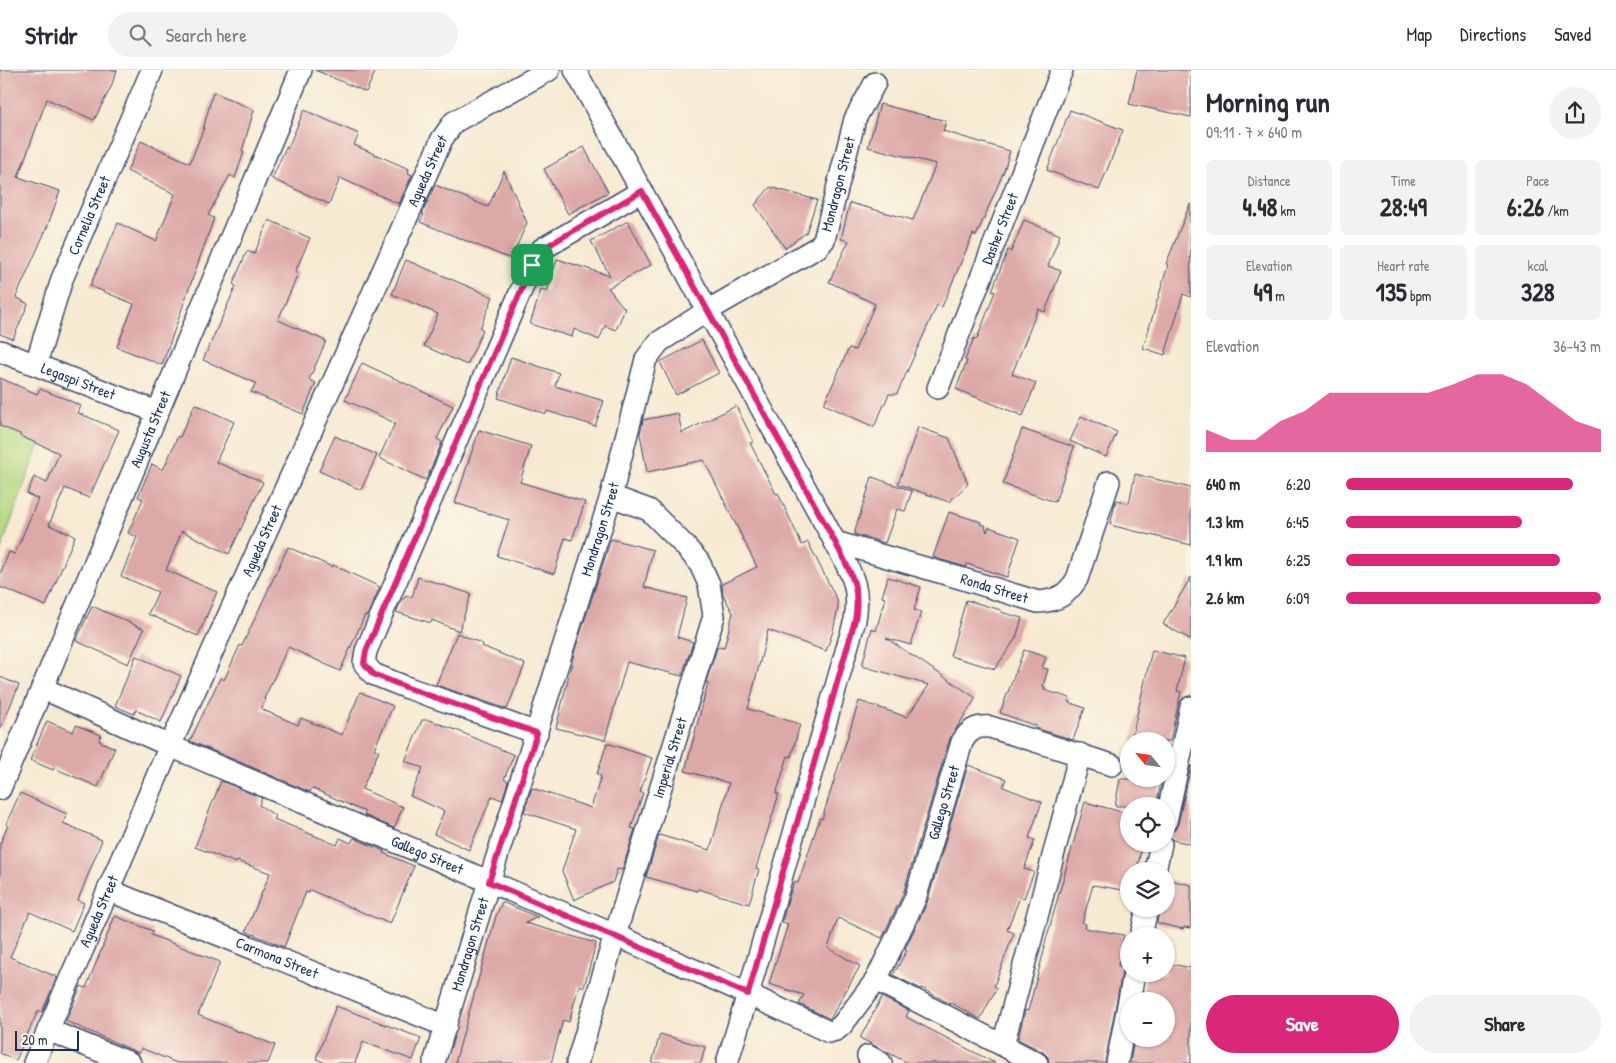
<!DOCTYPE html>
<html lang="en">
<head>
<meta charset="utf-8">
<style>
	body { margin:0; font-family:"Patrick Hand",sans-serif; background:#f2f2f3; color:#2b2b33; height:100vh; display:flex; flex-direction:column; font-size:19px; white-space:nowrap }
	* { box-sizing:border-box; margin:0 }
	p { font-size:16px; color:#7c7c81 }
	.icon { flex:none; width:28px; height:28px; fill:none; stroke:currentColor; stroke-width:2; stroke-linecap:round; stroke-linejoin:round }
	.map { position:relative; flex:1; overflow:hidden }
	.details { display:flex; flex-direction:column; background:#fff; width:425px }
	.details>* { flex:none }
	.needle { width:32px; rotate:299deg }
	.tools { position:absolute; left:1120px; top:662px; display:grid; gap:10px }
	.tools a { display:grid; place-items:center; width:55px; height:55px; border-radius:50%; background:#fff; box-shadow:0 1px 4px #0004; font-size:25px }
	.scale { position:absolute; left:15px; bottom:12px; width:64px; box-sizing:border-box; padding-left:5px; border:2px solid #1b2f5e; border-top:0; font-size:14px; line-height:18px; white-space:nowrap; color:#1b2f5e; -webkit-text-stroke:4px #fcf5e5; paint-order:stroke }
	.pin { position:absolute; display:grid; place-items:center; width:42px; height:42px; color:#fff; margin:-21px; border-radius:10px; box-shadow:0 2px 8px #0006 }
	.round { display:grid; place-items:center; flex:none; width:52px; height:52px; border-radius:26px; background:#f2f2f3 }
	.overview { display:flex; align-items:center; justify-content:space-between; height:85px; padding:0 15px }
	h1 { font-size:28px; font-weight:800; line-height:38px }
	.stats { display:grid; grid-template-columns:repeat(3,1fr); gap:8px; height:85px; padding:5px 15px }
	.stats div { display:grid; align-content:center; border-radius:8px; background:#f2f2f3; text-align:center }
	.stats b { font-size:25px; font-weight:800 }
	.stats small { font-size:14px; font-weight:400 }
	.stats p { font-size:14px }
	.chart { height:140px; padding:10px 15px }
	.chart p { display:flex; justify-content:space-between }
	.chart svg { width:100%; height:90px; margin-top:5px; fill:#db2777; opacity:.7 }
	.action { display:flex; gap:10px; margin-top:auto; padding:10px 15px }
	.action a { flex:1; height:58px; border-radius:30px; background:#db2777; color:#fff; font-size:20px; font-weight:800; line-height:58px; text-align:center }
	.action a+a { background:#f2f2f3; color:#2b2b33 }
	ul { padding:0 15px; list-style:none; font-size:16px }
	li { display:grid; grid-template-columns:80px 60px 1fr; align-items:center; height:38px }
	li i { height:12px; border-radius:6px; background:#db2777 }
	header { display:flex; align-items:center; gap:30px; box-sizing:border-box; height:70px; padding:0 25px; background:#fff; border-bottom:1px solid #e1e1e2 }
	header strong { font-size:24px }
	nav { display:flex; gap:28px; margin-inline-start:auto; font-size:18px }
	.search { width:350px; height:45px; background:#f2f2f3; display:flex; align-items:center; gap:12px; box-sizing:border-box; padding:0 18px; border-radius:28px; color:#7c7c81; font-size:19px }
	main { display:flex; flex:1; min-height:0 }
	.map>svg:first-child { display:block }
	.green { fill:#b4d881; stroke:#688470 }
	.building { fill:#dda9a7 }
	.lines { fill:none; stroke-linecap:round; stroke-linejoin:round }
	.minor-casing { stroke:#3c4b6f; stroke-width:24 }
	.minor { stroke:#fff; stroke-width:21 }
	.route-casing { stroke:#fff; stroke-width:10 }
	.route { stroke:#db2777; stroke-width:6 }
	.labels { text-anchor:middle; stroke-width:4.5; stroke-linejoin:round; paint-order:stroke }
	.street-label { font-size:15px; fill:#1b2f5e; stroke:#fcf5e5 }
</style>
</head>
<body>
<header>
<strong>Stridr</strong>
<div class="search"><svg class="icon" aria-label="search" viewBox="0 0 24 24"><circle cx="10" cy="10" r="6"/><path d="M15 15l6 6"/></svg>Search here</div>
<nav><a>Map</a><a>Directions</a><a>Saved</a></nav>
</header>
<main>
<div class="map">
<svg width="1191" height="993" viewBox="0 0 1191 993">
	<rect width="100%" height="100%" fill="#fcf5e5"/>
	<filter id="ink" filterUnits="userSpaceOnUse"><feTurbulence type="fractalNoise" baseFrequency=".02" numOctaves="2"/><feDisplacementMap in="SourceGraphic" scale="10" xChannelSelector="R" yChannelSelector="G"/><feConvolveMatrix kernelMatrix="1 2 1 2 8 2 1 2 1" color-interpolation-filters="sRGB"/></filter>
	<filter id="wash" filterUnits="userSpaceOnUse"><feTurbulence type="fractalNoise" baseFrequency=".0096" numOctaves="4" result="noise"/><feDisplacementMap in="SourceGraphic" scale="20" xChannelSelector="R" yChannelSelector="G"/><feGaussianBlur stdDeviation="1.12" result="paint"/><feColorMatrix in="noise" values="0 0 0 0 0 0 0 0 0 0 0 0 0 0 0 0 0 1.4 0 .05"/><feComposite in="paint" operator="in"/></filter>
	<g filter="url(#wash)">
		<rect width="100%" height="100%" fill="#f6ead2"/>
		<path class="green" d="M 0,351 L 41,368 L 0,482 Z"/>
		<g id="blocks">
			<g class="building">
				<path d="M 0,0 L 117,0 L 111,17 L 94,50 L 47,29 L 18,107 L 60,121 L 48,155 L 16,227 L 28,234 L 13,269 L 0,264 Z"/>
				<path d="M 315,0 L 376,0 L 366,22 Z"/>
				<path d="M 1137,0 L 1191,0 L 1191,47 L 1129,34 Z"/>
				<path d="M 213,22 L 254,40 L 242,81 L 244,82 L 235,108 L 230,105 L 208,145 L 214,148 L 162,295 L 117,277 L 134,234 L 90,216 L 118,153 L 156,171 L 175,124 L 127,101 L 141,71 L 190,93 L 203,60 Z"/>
				<path d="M 880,34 L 946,51 L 943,61 L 1010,81 L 1004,101 L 976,166 L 973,164 L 942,237 L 937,235 L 897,324 L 889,324 L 874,357 L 824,334 L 849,278 L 855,280 L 875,234 L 829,212 L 849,171 L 841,169 L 850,133 L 913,150 L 936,94 L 868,77 Z"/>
				<path d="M 304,40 L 359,64 L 354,75 L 409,99 L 408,103 L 412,105 L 399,134 L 340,108 L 329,134 L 272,109 L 286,77 L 288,78 Z"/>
				<path d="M 1070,40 L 1123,60 L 1099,120 L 1047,100 Z"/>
				<path d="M 584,77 L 608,122 L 568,144 L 544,99 Z"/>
				<path d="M 504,101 L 527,153 L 511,189 L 420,152 L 424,144 L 422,144 L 435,115 L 488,137 Z"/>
				<path d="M 770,117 L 817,130 L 806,163 L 785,178 L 755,135 Z"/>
				<path d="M 1190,134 L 1191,227 L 1183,224 L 1165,285 L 1143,278 L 1168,195 L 1166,194 Z"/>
				<path d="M 269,150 L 310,168 L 295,202 L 298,204 L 278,250 L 326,271 L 309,310 L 316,313 L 303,344 L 251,322 L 256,313 L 203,290 L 236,216 L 233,214 L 247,181 L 254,184 Z"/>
				<path d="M 1024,150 L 1060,165 L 1048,196 L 1061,201 L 1045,242 L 1038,239 L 1012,304 L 1036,313 L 1023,346 L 956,319 L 967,291 L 965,290 L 974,268 L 977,269 L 995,222 L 992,221 L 1008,180 L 1011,182 Z"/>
				<path d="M 628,151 L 651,195 L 608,218 L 625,239 L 616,260 L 605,256 L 599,270 L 574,259 L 572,267 L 530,254 L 541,220 L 547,222 L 557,189 L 610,206 L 591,171 Z"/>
				<path d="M 406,190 L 493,227 L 480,258 L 483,260 L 467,295 L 424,276 L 438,244 L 392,224 Z"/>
				<path d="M 702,270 L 719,303 L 676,325 L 660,292 Z"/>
				<path d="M 511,287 L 559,303 L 555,316 L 604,331 L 595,356 L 547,341 L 546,344 L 498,328 Z"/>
				<path d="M 362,293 L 453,336 L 437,369 L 442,372 L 426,410 L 379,388 L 395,353 L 345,330 Z"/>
				<path d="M 0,308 L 37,324 L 40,319 L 66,329 L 81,336 L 78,343 L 119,360 L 89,428 L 65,418 L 49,455 L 75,466 L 46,536 L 0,517 L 0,504 L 9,482 L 15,484 L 38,429 L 27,424 L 34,407 L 47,413 L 59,383 L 20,366 L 20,364 L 0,356 Z"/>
				<path d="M 195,334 L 234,352 L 216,392 L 263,412 L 229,484 L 182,461 L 166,500 L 217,522 L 198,566 L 148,544 L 158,522 L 121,506 L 137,467 L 128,463 L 143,429 L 138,427 L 152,394 L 163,400 L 178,366 L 180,367 Z"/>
				<path d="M 736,336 L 754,372 L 750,373 L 776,424 L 778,423 L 802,475 L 808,472 L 837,530 L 838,538 L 833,561 L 826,581 L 768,560 L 748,639 L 800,654 L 791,687 L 788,686 L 776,724 L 779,724 L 756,798 L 759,799 L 749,834 L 698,819 L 697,821 L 646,807 L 659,765 L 710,780 L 729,713 L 685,701 L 708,613 L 706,612 L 717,578 L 718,577 L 724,578 L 733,543 L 723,524 L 722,514 L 757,497 L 704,390 L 647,402 L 640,364 L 643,350 L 678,343 L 682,363 Z"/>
				<path d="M 1081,346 L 1117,362 L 1106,387 L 1070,371 Z"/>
				<path d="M 918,357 L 949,368 L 968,414 L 949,432 L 898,414 Z"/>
				<path d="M 1022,359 L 1074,377 L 1055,432 L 1003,414 Z"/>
				<path d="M 479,360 L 531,376 L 520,412 L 585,432 L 572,470 L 565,468 L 554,504 L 497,486 L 509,450 L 455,433 Z"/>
				<path d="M 335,366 L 377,385 L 361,420 L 319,401 Z"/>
				<path d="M 1135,404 L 1191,418 L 1191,475 L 1110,455 L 1116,430 L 1129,433 Z"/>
				<path d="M 872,407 L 912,421 L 905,441 L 897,439 L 885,473 L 854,464 Z"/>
				<path d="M 949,442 L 981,452 L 980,454 L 985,455 L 987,462 L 989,457 L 1020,468 L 1007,507 L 967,494 L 966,497 L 933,487 Z"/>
				<path d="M 611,469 L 653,480 L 644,517 L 687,528 L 677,567 L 693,572 L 682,606 L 627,592 L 605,670 L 556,658 L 575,580 Z"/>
				<path d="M 288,477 L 332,497 L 333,495 L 380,517 L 367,546 L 365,545 L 340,601 L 288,577 L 264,629 L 266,629 L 261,639 L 298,655 L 301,648 L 342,665 L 360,622 L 393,636 L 374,679 L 379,681 L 362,719 L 403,737 L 394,758 L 364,745 L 365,742 L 312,718 L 310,722 L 190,671 L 220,608 L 224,610 L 240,575 L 242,576 Z"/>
				<path d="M 418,507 L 471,524 L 459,561 L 432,550 L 431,553 L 396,542 L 403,528 L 405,528 L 406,525 L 412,527 Z"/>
				<path d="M 888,507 L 921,517 L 914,540 L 921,542 L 911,575 L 886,568 L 976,628 L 950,668 L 903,824 L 882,868 L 838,848 L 828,878 L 860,896 L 830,949 L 799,934 L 804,925 L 769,914 L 788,854 L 782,852 L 787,833 L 794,812 L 798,813 L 820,748 L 822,749 L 859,631 L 907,647 L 929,615 L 862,596 L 872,558 L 876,561 L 885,528 L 882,527 Z"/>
				<path d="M 1191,507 L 1191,570 L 1163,554 Z"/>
				<path d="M 966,530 L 1001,540 L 1001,542 L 1022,548 L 1016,568 L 995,599 L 950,586 Z"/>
				<path d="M 92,536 L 144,559 L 128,594 L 76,571 Z"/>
				<path d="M 457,563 L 483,574 L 482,576 L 525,594 L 507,639 L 436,615 Z"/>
				<path d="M 1024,580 L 1046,587 L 1042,598 L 1048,599 L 1043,616 L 1045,617 L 1044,620 L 1070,628 L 1068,632 L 1085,638 L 1073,670 L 1036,658 L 1036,656 L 1000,643 Z"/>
				<path d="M 1152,580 L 1185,588 L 1177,621 L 1181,622 L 1170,671 L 1131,671 Z"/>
				<path d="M 136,586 L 181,606 L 161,652 L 136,640 L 134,644 L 115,636 Z"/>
				<path d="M 0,607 L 19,615 L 0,660 Z"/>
				<path d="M 422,650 L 429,650 L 461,662 L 514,685 L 504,709 L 508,711 L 502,730 L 492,726 L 469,780 L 434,764 L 444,741 L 410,726 L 423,698 L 405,691 Z"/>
				<path d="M 47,651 L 73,662 L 76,655 L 101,665 L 99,671 L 115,678 L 98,717 L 54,698 L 53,700 L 30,690 Z"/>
				<path d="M 607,673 L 652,688 L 640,722 L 643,723 L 631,758 L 635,759 L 622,800 L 617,799 L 613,812 L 574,830 L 562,801 L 576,759 L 524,742 L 532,718 L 591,738 L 601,706 L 597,704 Z"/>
				<path d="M 968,695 L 1006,709 L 1003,717 L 1042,732 L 1029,768 L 1035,770 L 1024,799 L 1034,802 L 1024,828 L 1020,827 L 1007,860 L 1014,863 L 994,916 L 997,918 L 980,949 L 951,933 L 950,934 L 922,918 L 921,919 L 893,905 L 907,880 L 905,879 L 927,833 Z"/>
				<path d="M 1191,695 L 1191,774 L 1173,770 L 1166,763 L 1175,760 L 1178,754 Z"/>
				<path d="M 1120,709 L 1162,709 L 1156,736 L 1115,736 Z"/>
				<path d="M 221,711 L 262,728 L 259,735 L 276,746 L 274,749 L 337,775 L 340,768 L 351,773 L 354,768 L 384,781 L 383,783 L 414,796 L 390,854 L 310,820 L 309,823 L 306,822 L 284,877 L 246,861 L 270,803 L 237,791 L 236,793 L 195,777 Z"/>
				<path d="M 20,723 L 67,744 L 63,753 L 102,770 L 78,830 L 84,833 L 72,861 L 30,842 L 10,887 L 57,907 L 42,942 L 39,940 L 36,945 L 16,990 L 0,983 L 0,774 L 8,755 L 6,754 Z"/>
				<path d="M 1085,732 L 1129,744 L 1129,774 L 1142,774 L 1137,801 L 1129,801 L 1129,821 L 1093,815 L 1082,853 L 1086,854 L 1085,858 L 1124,865 L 1118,896 L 1124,897 L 1122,902 L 1105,993 L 1049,993 L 1048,987 L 1043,982 L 1018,969 L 1025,940 L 1028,941 L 1045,877 L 1044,877 Z"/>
				<path d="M 1166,809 L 1191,815 L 1191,858 L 1184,857 L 1183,859 L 1157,853 L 1160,839 L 1166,839 Z"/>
				<path d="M 502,832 L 538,847 L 525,853 L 596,873 L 584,917 L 579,915 L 569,952 L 563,950 L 551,993 L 455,993 L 496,846 Z"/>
				<path d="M 115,846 L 153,861 L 151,865 L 220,892 L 198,945 L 239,962 L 239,961 L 275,975 L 268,993 L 177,993 L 141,978 L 139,983 L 66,951 L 81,916 L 86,918 Z"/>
				<path d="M 1166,893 L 1191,898 L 1191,993 L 1130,993 L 1134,969 L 1166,969 L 1166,931 L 1142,931 L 1146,904 L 1166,904 Z"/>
				<path d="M 882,927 L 909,941 L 906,947 L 995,993 L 908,993 L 860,968 Z"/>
				<path d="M 336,936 L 421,968 L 413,990 L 363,972 L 355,993 L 326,993 L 316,989 Z"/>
				<path d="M 660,964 L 705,977 L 701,993 L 652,993 Z"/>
			</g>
		</g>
	</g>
	<g filter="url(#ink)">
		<use href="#blocks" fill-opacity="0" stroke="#3c4b6f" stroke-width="1"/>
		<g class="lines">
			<g class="minor-casing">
				<g id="minor">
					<path d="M 575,0 L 835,472 C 850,502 861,515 855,550 L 748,924 L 727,993"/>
					<path id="s1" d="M 0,281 L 157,342"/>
					<path id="s2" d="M 36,294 L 62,209 L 152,0"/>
					<path id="s3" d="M 938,318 L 1062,0"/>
					<path id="s4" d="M 835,472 L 960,508 L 1038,532 C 1057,531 1067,525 1077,509 L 1109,412"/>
					<path id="s5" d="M 42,618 L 170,676 L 615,865 L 748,924 L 829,962 L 836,960 L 842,955 L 876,910 L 915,829 L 962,672 C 969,660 976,656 990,657 L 1112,695"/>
					<path d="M 537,663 L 408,618 L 373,604 L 364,593 L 366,581 L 532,195 L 542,179 L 642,121"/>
					<path id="s6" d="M 0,719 L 301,0"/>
					<path d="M 1166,751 L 1191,637"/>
					<path d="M 1155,801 L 1161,774"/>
					<path id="s7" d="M 108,820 L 446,956"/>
					<path d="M 1141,866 L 1147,839"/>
					<path d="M 876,910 L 1037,993"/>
					<path d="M 48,960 L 130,993"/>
					<path d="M 1003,975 L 1080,684"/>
					<path d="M 868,986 L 881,993"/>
					<path id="s8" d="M 34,993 L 170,676 L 442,69 L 454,52 L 549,0"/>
					<path id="s9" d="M 434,993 L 489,812 L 611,426 L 646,289 L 659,272 L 707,241 L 818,177 L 824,170 L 855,49 L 875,13"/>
					<path id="s10" d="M 577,993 L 615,865 L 714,546 L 709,514 L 699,492 L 685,476 L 649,440 L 611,426"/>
					<path d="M 1117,993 L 1134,904"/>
				</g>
			</g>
			<use href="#minor" class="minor"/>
		</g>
	</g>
	<g class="lines" filter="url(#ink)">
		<g class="route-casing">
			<path id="route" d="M 642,121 L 835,472 C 850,502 861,515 855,550 L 748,924 L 489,812 L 537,663 L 408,618 L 373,604 L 364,593 L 366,581 L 532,195 L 542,179 Z"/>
		</g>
		<use href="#route" class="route"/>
	</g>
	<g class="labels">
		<g class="street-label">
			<text dy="5" stroke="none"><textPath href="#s8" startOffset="975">Agueda Street</textPath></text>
			<text dy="5" stroke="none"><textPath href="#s9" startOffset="1009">Mondragon Street</textPath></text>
			<text dy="5" stroke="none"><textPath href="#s2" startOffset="158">Cornelia Street</textPath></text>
			<text dy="5" stroke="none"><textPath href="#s3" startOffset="171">Dasher Street</textPath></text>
			<text dy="5" stroke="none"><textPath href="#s1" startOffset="84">Legaspi Street</textPath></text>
			<text dy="5" stroke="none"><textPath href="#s6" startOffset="390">Augusta Street</textPath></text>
			<text dy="5" stroke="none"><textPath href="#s9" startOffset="559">Mondragon Street</textPath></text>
			<text dy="5" stroke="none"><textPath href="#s8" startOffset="570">Agueda Street</textPath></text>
			<text dy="5" stroke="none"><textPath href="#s4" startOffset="166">Ronda Street</textPath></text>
			<text dy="5" stroke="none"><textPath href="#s10" startOffset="319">Imperial Street</textPath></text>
			<text dy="5" stroke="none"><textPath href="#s5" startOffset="1121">Gallego Street</textPath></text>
			<text dy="5" stroke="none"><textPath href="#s5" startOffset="420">Gallego Street</textPath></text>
			<text dy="5" stroke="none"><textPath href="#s8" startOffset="165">Agueda Street</textPath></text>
			<text dy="5" stroke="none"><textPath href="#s9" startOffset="124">Mondragon Street</textPath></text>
			<text dy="5" stroke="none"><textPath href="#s7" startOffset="182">Carmona Street</textPath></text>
		</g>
	</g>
</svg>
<div class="tools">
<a><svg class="needle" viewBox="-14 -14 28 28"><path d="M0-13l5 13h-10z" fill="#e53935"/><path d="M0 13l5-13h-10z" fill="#7c7c81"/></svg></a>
<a><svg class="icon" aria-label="locate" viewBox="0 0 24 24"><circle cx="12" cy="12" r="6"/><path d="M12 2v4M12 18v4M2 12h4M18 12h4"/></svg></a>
<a><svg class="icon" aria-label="layers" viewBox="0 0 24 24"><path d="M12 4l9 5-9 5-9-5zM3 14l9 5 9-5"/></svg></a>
<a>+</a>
<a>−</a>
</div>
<div class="scale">20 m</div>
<div class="pin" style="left:532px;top:195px;background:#1e9e55"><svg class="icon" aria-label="arrive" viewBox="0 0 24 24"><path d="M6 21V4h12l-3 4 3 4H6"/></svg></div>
</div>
<section class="details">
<div class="overview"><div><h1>Morning run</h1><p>09:11 · 7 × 640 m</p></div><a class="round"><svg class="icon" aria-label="share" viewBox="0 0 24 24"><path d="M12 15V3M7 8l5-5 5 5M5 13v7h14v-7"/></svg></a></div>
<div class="stats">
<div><p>Distance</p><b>4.48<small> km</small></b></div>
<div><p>Time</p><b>28:49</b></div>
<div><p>Pace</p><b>6:26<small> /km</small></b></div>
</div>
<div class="stats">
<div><p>Elevation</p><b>49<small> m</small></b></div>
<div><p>Heart rate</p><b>135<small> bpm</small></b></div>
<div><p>kcal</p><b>328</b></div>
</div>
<div class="chart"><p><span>Elevation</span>36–43 m</p>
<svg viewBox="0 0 160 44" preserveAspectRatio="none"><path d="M0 44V33L10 38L20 38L30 29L40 24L50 15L60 15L70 15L80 15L90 15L100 11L110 6L120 6L130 11L140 20L150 29L160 33V44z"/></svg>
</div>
<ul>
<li><b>640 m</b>6:20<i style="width:89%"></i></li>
<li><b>1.3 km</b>6:45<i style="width:69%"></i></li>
<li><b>1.9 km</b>6:25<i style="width:84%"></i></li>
<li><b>2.6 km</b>6:09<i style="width:100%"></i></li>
</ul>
<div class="action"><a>Save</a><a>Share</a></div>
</section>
</main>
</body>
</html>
